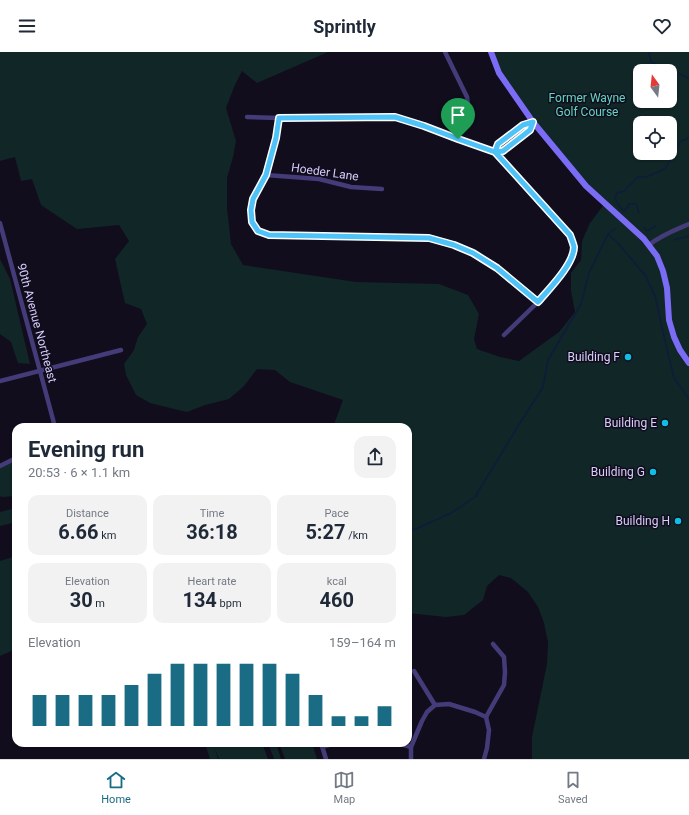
<!DOCTYPE html>
<html lang="en">
<head>
<meta charset="utf-8">
<style>
	body { margin:0; font-family:Roboto,sans-serif; background:#f2f2f3; color:#1f2937; height:100vh; display:flex; flex-direction:column; font-size:15px; white-space:nowrap }
	* { box-sizing:border-box; margin:0 }
	p { font-size:13px; color:#747a83 }
	.icon { flex:none; width:22px; height:22px; fill:none; stroke:currentColor; stroke-width:2; stroke-linecap:round; stroke-linejoin:round }
	.map { position:relative; flex:1; overflow:hidden }
	.drawer { position:absolute; left:12px; top:371px; width:400px; height:324px; display:flex; flex-direction:column; background:#fff; border-radius:12px; box-shadow:0 1px 3px #0004 }
	.drawer>* { flex:none }
	.needle { width:26px; rotate:345deg }
	.controls { position:absolute; left:633px; top:12px; display:grid; gap:8px }
	.controls a { display:grid; place-items:center; width:44px; height:44px; border-radius:8px; background:#fff; box-shadow:0 1px 3px #0004; font-size:20px }
	.pin { position:absolute; display:grid; place-items:center; width:34px; height:34px; color:#fff; margin:-41px -17px; border-radius:50% 50% 50% 0; rotate:-45deg; box-shadow:0 0 4px #0007 }
	.pin .icon { rotate:45deg }
	.round { display:grid; place-items:center; flex:none; width:42px; height:42px; border-radius:12px; background:#f2f2f3 }
	.overview { display:flex; align-items:center; justify-content:space-between; height:68px; padding:0 16px }
	h1 { font-size:22px; font-weight:700; line-height:30px }
	.metrics { display:grid; grid-template-columns:repeat(3,1fr); gap:6px; height:68px; padding:4px 16px }
	.metrics div { display:grid; align-content:center; border-radius:10px; background:#f2f2f3; text-align:center }
	.metrics b { font-size:20px; font-weight:700 }
	.metrics small { font-size:11px; font-weight:400 }
	.metrics p { font-size:11px }
	.chart { height:112px; padding:8px 16px }
	.chart p { display:flex; justify-content:space-between }
	.chart svg { width:100%; height:72px; margin-top:4px; stroke:#196c84; stroke-width:6 }
	header { display:flex; justify-content:space-between; align-items:center; height:52px; padding:0 16px; background:#fff; font-size:18px; font-weight:700 }
	.dock { display:flex; justify-content:space-around; align-items:center; height:56px; border-top:1px solid #e0e1e3; background:#fff; font-size:11px; color:#747a83 }
	.dock a { display:grid; justify-items:center; gap:2px }
	.dock .on { color:#196c84 }
	.map>svg:first-child { display:block }
	.green { fill:#112627; fill-rule:evenodd }
	.lines { fill:none; stroke-linecap:round; stroke-linejoin:round }
	.stream { stroke:#0e1c3c; stroke-width:1.5 }
	.minor { stroke:#433c79; stroke-width:4.5 }
	.secondary { stroke:#7a6cf4; stroke-width:6 }
	.route-casing { stroke:#fff; stroke-width:8 }
	.route { stroke:#4fc3f7; stroke-width:5 }
	.poi-dot { fill:#11bee3; stroke:#110d1d; stroke-width:1.5 }
	.labels { text-anchor:middle; stroke-width:3; stroke-linejoin:round; paint-order:stroke }
	.park-label { font-size:12px; fill:#60d5c1; stroke:#110d1d }
	.street-label { font-size:12px; fill:#d6cefb; stroke:#110d1d }
	.poi-label { font-size:12px; fill:#d6cefb; stroke:#110d1d; text-anchor:end }
</style>
</head>
<body>
<header><svg class="icon" aria-label="menu" viewBox="0 0 24 24"><path d="M4 6h16M4 12h16M4 18h16"/></svg>Sprintly<svg class="icon" aria-label="heart" viewBox="0 0 24 24"><path d="M12 20l-8-8c-3-5 5-10 8-4 3-6 11-1 8 4z"/></svg></header>
<div class="map">
<svg width="689" height="707" viewBox="0 0 689 707">
	<rect width="100%" height="100%" fill="#110d1d"/>
	<g class="green">
		<path d="M 0,0 L 328,0 L 257,31 L 242,19 L 234,35 L 226,56 L 236,89 L 233,105 L 227,126 L 227,156 L 231,192 L 243,213 L 356,230 L 439,232 L 468,243 L 479,262 L 474,287 L 477,297 L 500,305 L 519,309 L 559,280 L 575,260 L 571,239 L 571,221 L 581,208 L 582,189 L 590,171 L 605,151 L 586,134 L 499,21 L 491,0 L 689,0 L 689,707 L 532,707 L 532,685 L 547,612 L 548,590 L 544,571 L 538,555 L 528,540 L 511,526 L 499,523 L 487,534 L 483,548 L 464,563 L 446,565 L 408,561 L 408,375 L 333,375 L 343,348 L 290,330 L 275,318 L 257,317 L 244,334 L 229,347 L 205,353 L 187,360 L 174,357 L 150,351 L 136,343 L 126,323 L 124,312 L 134,298 L 138,285 L 147,272 L 141,257 L 125,251 L 115,207 L 129,189 L 119,173 L 77,177 L 41,153 L 32,127 L 21,129 L 15,105 L 0,109 ZM 640,19 L 670,19 L 670,49 L 640,49 ZM 640,71 L 670,71 L 670,101 L 640,101 Z"/>
		<path d="M 0,207 L 10,227 L 30,312 L 18,311 L 11,290 L 0,282 Z"/>
		<path d="M 16,406 L 16,444 L 2,445 L 0,444 L 0,414 Z"/>
		<path d="M 16,456 L 16,470 L 0,474 L 0,460 Z"/>
		<path d="M 16,504 L 16,597 L 0,604 L 0,509 Z"/>
		<path d="M 205,691 L 213,691 L 214,693 L 220,691 L 262,691 L 268,707 L 219,707 L 215,697 L 218,707 L 210,707 Z"/>
		<path d="M 268,691 L 276,691 L 281,707 L 274,707 Z"/>
		<path d="M 279,691 L 312,691 L 317,707 L 285,707 Z"/>
	</g>
	<g class="lines">
		<g class="stream">
			<path d="M 649,0 L 651,10 L 689,26"/>
			<path d="M 639,161 L 636,152 L 629,152 L 627,156 L 624,159 L 619,154 L 615,146 L 617,141 L 624,139 L 638,125 L 646,125 L 665,117 L 681,89 L 689,86"/>
			<path d="M 644,175 L 647,179 L 656,174"/>
			<path d="M 608,182 L 617,190 L 645,223 L 655,244 L 666,293 L 674,326 L 689,347"/>
			<path d="M 674,188 L 689,184"/>
			<path d="M 408,478 L 416,477 L 451,461 L 475,445 L 518,374 L 543,335 L 548,308 L 581,252 L 589,221 L 608,182 L 616,176"/>
		</g>
		<g class="minor">
			<path d="M 445,0 L 467,45 C 470,59 463,73 458,87"/>
			<path d="M 247,65 L 279,66 L 395,65 L 424,74 L 458,87 L 495,100 L 503,99 L 530,78 L 533,70"/>
			<path d="M 279,66 L 276,86 L 266,123 L 253,147 L 251,158 L 252,170 L 258,179 L 269,183 L 429,186 L 454,193 L 473,201 L 497,216 L 538,250"/>
			<path d="M 495,100 L 569,183 L 574,195 L 571,206 L 567,215 L 538,250 L 504,283"/>
			<path d="M 495,100 L 498,93 L 523,73 L 533,70"/>
			<path d="M 266,123 L 319,127 L 351,135 L 382,137"/>
			<path d="M 0,171 L 40,319 L 55,375"/>
			<path d="M 649,193 C 661,183 675,178 689,172"/>
			<path d="M 0,329 L 121,298"/>
			<path d="M 0,414 L 16,406"/>
			<path d="M 414,619 L 435,653"/>
			<path d="M 486,665 L 504,633 L 505,620 L 504,605 L 493,592"/>
			<path d="M 321,691 L 326,707"/>
			<path d="M 397,691 L 411,695"/>
			<path d="M 322,695 L 336,691"/>
			<path d="M 411,707 L 411,695 L 422,669 L 427,660 L 435,653 L 449,652 L 475,660 L 486,665"/>
			<path d="M 484,707 L 487,696 L 489,678 L 486,665"/>
		</g>
		<path class="secondary" d="M 491,0 L 499,21 L 533,70 L 586,134 L 644,187 L 657,204 L 663,219 L 667,236 L 669,268 L 674,285 L 680,298 L 689,311"/>
	</g>
	<g class="lines">
		<g class="route-casing">
			<path id="route" d="M 458,87 L 424,74 L 395,65 L 279,66 L 276,86 L 266,123 L 253,147 L 251,158 L 252,170 L 258,179 L 269,183 L 429,186 L 454,193 L 473,201 L 497,216 L 538,250 C 549,237 574,212 574,195 C 573,191 571,186 570,183 L 495,100 L 498,92 L 523,73 L 533,70 L 530,78 L 503,99 L 495,100 L 458,87"/>
		</g>
		<use href="#route" class="route"/>
	</g>
	<g class="poi-dot">
		<circle cx="628" cy="305" r="4"/>
		<circle cx="665" cy="371" r="4"/>
		<circle cx="653" cy="420" r="4"/>
		<circle cx="678" cy="469" r="4"/>
	</g>
	<g class="labels">
		<g class="park-label">
			<text x="587" y="50">Former Wayne<tspan x="587" dy="14">Golf Course</tspan></text>
		</g>
		<g class="street-label">
			<text transform="translate(325 120) rotate(8)" y="4">Hoeder Lane</text>
			<text transform="translate(37 271) rotate(75)" y="4">90th Avenue Northeast</text>
		</g>
		<g class="poi-label">
			<text x="620" y="309">Building F</text>
			<text x="657" y="375">Building E</text>
			<text x="645" y="424">Building G</text>
			<text x="670" y="473">Building H</text>
		</g>
	</g>
</svg>
<div class="controls">
<a><svg class="needle" viewBox="-14 -14 28 28"><path d="M0-13l5 13h-10z" fill="#e53935"/><path d="M0 13l5-13h-10z" fill="#747a83"/></svg></a>
<a><svg class="icon" aria-label="locate" viewBox="0 0 24 24"><circle cx="12" cy="12" r="6"/><path d="M12 2v4M12 18v4M2 12h4M18 12h4"/></svg></a>
</div>
<div class="pin" style="left:458px;top:87px;background:#1e9e55"><svg class="icon" aria-label="arrive" viewBox="0 0 24 24"><path d="M6 21V4h12l-3 4 3 4H6"/></svg></div>
<section class="drawer">
<div class="overview"><div><h1>Evening run</h1><p>20:53 · 6 × 1.1 km</p></div><a class="round"><svg class="icon" aria-label="share" viewBox="0 0 24 24"><path d="M12 15V3M7 8l5-5 5 5M5 13v7h14v-7"/></svg></a></div>
<div class="metrics">
<div><p>Distance</p><b>6.66<small> km</small></b></div>
<div><p>Time</p><b>36:18</b></div>
<div><p>Pace</p><b>5:27<small> /km</small></b></div>
</div>
<div class="metrics">
<div><p>Elevation</p><b>30<small> m</small></b></div>
<div><p>Heart rate</p><b>134<small> bpm</small></b></div>
<div><p>kcal</p><b>460</b></div>
</div>
<div class="chart"><p><span>Elevation</span>159–164 m</p>
<svg viewBox="0 0 160 44" preserveAspectRatio="none"><path d="M5 44V25M15 44V25M25 44V25M35 44V25M45 44V19M55 44V12M65 44V6M75 44V6M85 44V6M95 44V6M105 44V6M115 44V12M125 44V25M135 44V38M145 44V38M155 44V32"/></svg>
</div>
</section>
</div>
<nav class="dock">
<a class="on"><svg class="icon" aria-label="home" viewBox="0 0 24 24"><path d="M3 11l9-7 9 7M6 9v11h12V9"/></svg>Home</a>
<a><svg class="icon" aria-label="map" viewBox="0 0 24 24"><path d="M3 6l6-2 6 2 6-2v14l-6 2-6-2-6 2zM9 4v14M15 6v14"/></svg>Map</a>
<a><svg class="icon" aria-label="saved" viewBox="0 0 24 24"><path d="M7 4h10v16l-5-4-5 4z"/></svg>Saved</a>
</nav>
</body>
</html>
